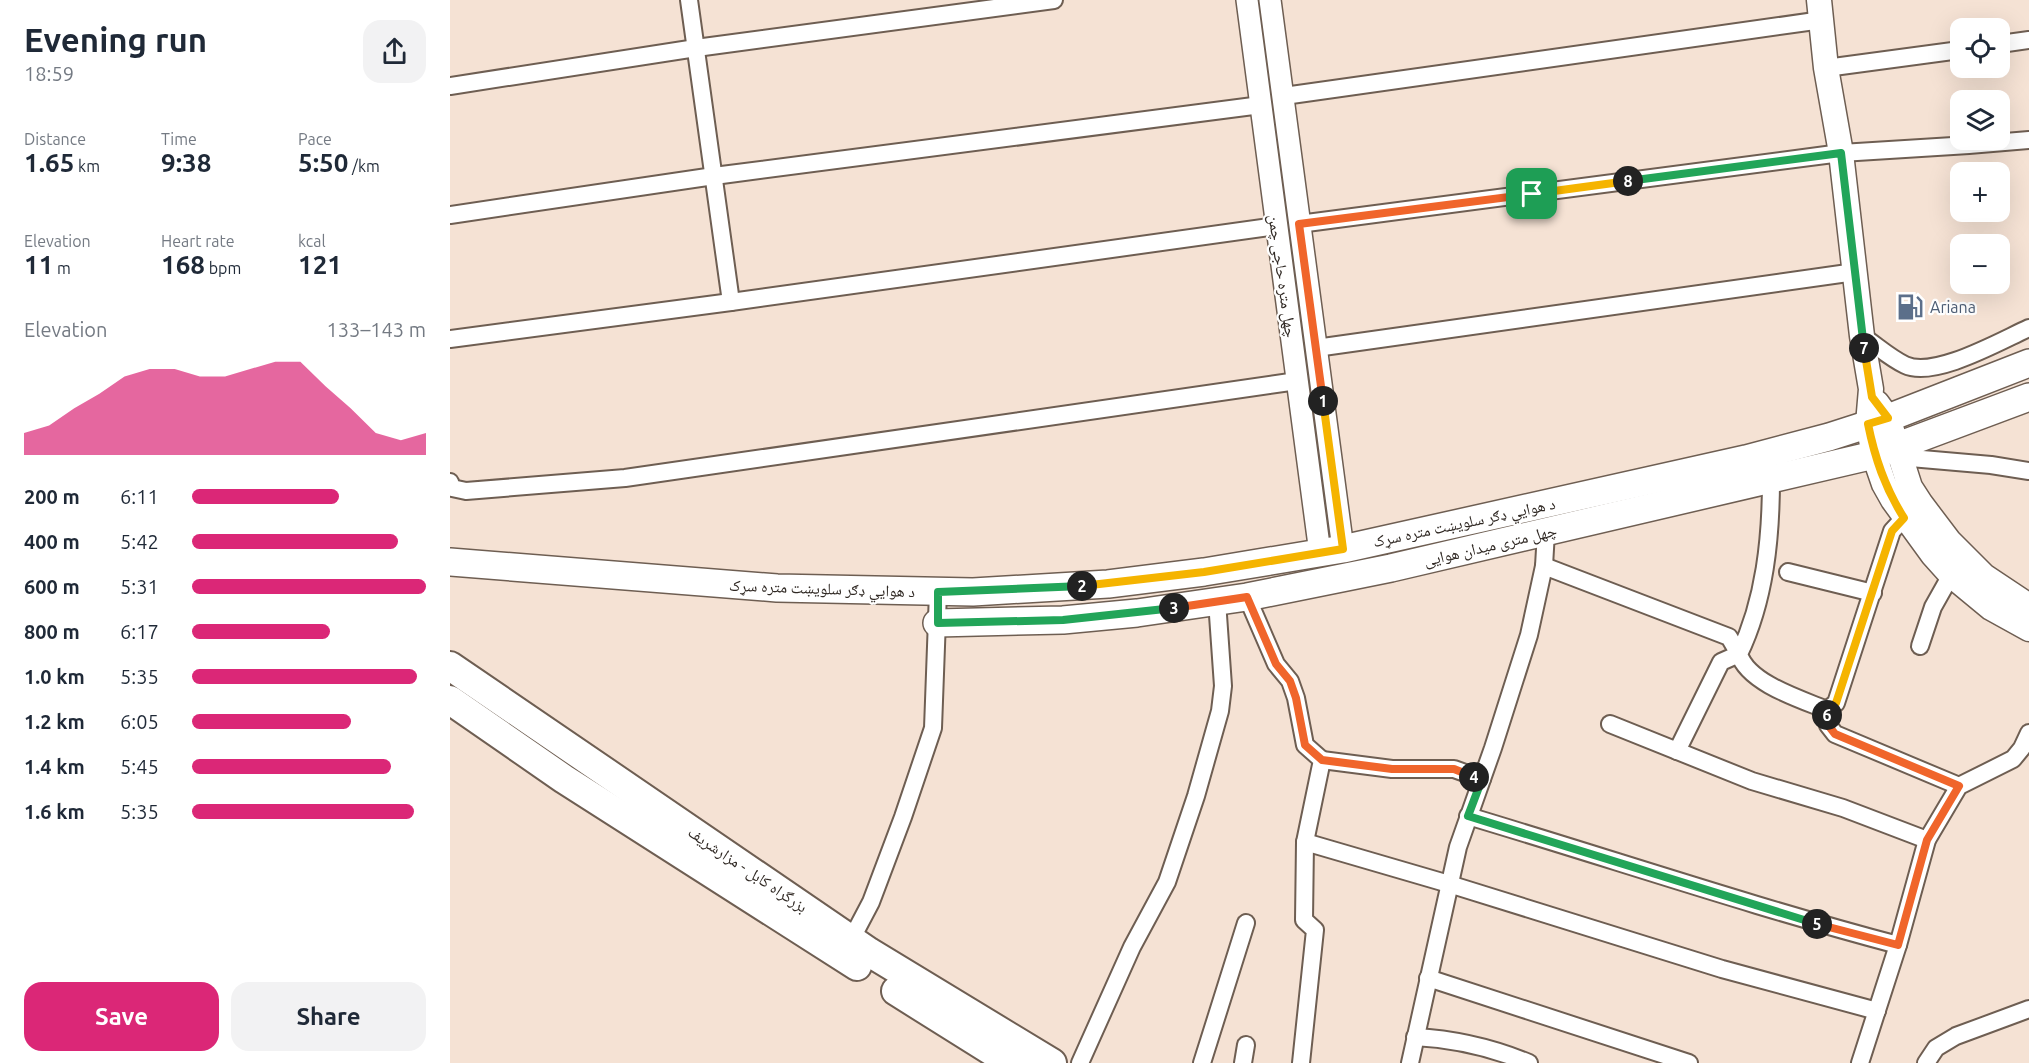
<!DOCTYPE html>
<html lang="en">
<head>
<meta charset="utf-8">
<style>
	body { margin:0; font-family:Ubuntu,"Noto Naskh Arabic",sans-serif; background:#f2f2f3; color:#1f2937; height:100vh; display:flex; flex-direction:column; font-size:22px; white-space:nowrap }
	* { box-sizing:border-box; margin:0 }
	p { font-size:20px; color:#747a83 }
	.icon { flex:none; width:33px; height:33px; fill:none; stroke:currentColor; stroke-width:2; stroke-linecap:round; stroke-linejoin:round }
	.map { position:relative; flex:1; overflow:hidden }
	.panel { display:flex; flex-direction:column; background:#fff; width:450px }
	.panel>* { flex:none }
	.buttons { position:absolute; left:1500px; top:18px; display:grid; gap:12px }
	.buttons a { display:grid; place-items:center; width:60px; height:60px; border-radius:12px; background:#fff; box-shadow:0 6px 24px #0002; font-size:30px }
	.pin { position:absolute; display:grid; place-items:center; width:51px; height:51px; color:#fff; margin:-26px; border-radius:12px; box-shadow:0 3px 9px #0006 }
	.km { position:absolute; width:30px; height:30px; margin:-15px; border-radius:50%; background:#222; color:#fff; font-size:16px; line-height:30px; text-align:center }
	.round { display:grid; place-items:center; flex:none; width:63px; height:63px; border-radius:18px; background:#f2f2f3 }
	.summary { display:flex; align-items:center; justify-content:space-between; height:102px; padding:0 24px }
	h1 { font-size:33px; font-weight:700; line-height:45px }
	.metrics { display:grid; grid-template-columns:repeat(3,1fr); gap:9px; height:102px; padding:6px 24px }
	.metrics div { display:grid; align-content:center }
	.metrics b { font-size:26px; font-weight:700 }
	.metrics small { font-size:16px; font-weight:400 }
	.metrics p { font-size:16px }
	.chart { height:168px; padding:12px 24px }
	.chart p { display:flex; justify-content:space-between }
	.chart svg { width:100%; height:108px; margin-top:6px; fill:#db2777; opacity:.7 }
	.primary-button { display:flex; gap:12px; margin-top:auto; padding:12px 24px }
	.primary-button a { flex:1; height:69px; border-radius:18px; background:#db2777; color:#fff; font-size:24px; font-weight:700; line-height:69px; text-align:center }
	.primary-button a+a { background:#f2f2f3; color:#1f2937 }
	ul { padding:0 24px; list-style:none; font-size:20px }
	li { display:grid; grid-template-columns:96px 72px 1fr; align-items:center; height:45px }
	li i { height:15px; border-radius:8px; background:#db2777 }
	main { display:flex; flex:1; min-height:0 }
	.map>svg:first-child { display:block }
	.lines { fill:none; stroke-linecap:round; stroke-linejoin:round }
	.minor-casing { stroke:#6e5e52; stroke-width:20 }
	.tertiary-casing { stroke:#6e5e52; stroke-width:24 }
	.secondary-casing { stroke:#6e5e52; stroke-width:27 }
	.primary-casing { stroke:#6e5e52; stroke-width:30 }
	.trunk-casing { stroke:#6e5e52; stroke-width:32 }
	.minor { stroke:#fff; stroke-width:16 }
	.tertiary { stroke:#fff; stroke-width:21 }
	.secondary { stroke:#fff; stroke-width:24 }
	.primary { stroke:#fff; stroke-width:27 }
	.trunk { stroke:#fff; stroke-width:28 }
	.split-1-casing { stroke:#fff; stroke-width:12 }
	.split-2-casing { stroke:#fff; stroke-width:12 }
	.split-3-casing { stroke:#fff; stroke-width:12 }
	.split-4-casing { stroke:#fff; stroke-width:12 }
	.split-5-casing { stroke:#fff; stroke-width:12 }
	.split-6-casing { stroke:#fff; stroke-width:12 }
	.split-7-casing { stroke:#fff; stroke-width:12 }
	.split-8-casing { stroke:#fff; stroke-width:12 }
	.split-9-casing { stroke:#fff; stroke-width:12 }
	.split-1 { stroke:#f0652b; stroke-width:8 }
	.split-2 { stroke:#f5b400; stroke-width:8 }
	.split-3 { stroke:#22a559; stroke-width:8 }
	.split-4 { stroke:#f0652b; stroke-width:8 }
	.split-5 { stroke:#22a559; stroke-width:8 }
	.split-6 { stroke:#f0652b; stroke-width:8 }
	.split-7 { stroke:#f5b400; stroke-width:8 }
	.split-8 { stroke:#22a559; stroke-width:8 }
	.split-9 { stroke:#f5b400; stroke-width:8 }
	.labels { text-anchor:middle; stroke-width:4.5; stroke-linejoin:round; paint-order:stroke }
	.street-label { font-size:16px; fill:#302924; stroke:#fff }
	.service-label { font-size:16px; fill:#4e5e75; stroke:#fff; text-anchor:start }
</style>
</head>
<body>
<main>
<section class="panel">
<div class="summary"><div><h1>Evening run</h1><p>18:59</p></div><a class="round"><svg class="icon" aria-label="share" viewBox="0 0 24 24"><path d="M12 15V3M7 8l5-5 5 5M5 13v7h14v-7"/></svg></a></div>
<div class="metrics">
<div><p>Distance</p><b>1.65<small> km</small></b></div>
<div><p>Time</p><b>9:38</b></div>
<div><p>Pace</p><b>5:50<small> /km</small></b></div>
</div>
<div class="metrics">
<div><p>Elevation</p><b>11<small> m</small></b></div>
<div><p>Heart rate</p><b>168<small> bpm</small></b></div>
<div><p>kcal</p><b>121</b></div>
</div>
<div class="chart"><p><span>Elevation</span>133–143 m</p>
<svg viewBox="0 0 160 44" preserveAspectRatio="none"><path d="M0 44V35L10 32L20 25L30 19L40 12L50 9L60 9L70 12L80 12L90 9L100 6L110 6L120 16L130 25L140 35L150 38L160 35V44z"/></svg>
</div>
<ul>
<li><b>200 m</b>6:11<i style="width:63%"></i></li>
<li><b>400 m</b>5:42<i style="width:88%"></i></li>
<li><b>600 m</b>5:31<i style="width:100%"></i></li>
<li><b>800 m</b>6:17<i style="width:59%"></i></li>
<li><b>1.0 km</b>5:35<i style="width:96%"></i></li>
<li><b>1.2 km</b>6:05<i style="width:68%"></i></li>
<li><b>1.4 km</b>5:45<i style="width:85%"></i></li>
<li><b>1.6 km</b>5:35<i style="width:95%"></i></li>
</ul>
<div class="primary-button"><a>Save</a><a>Share</a></div>
</section>
<div class="map">
<svg width="1579" height="1063" viewBox="0 0 1579 1063">
	<rect width="100%" height="100%" fill="#f5e2d4"/>
	<g class="lines">
		<g class="minor-casing">
			<g id="minor">
				<path d="M 239,0 L 281,302"/>
				<path d="M 1550,44 L 1579,40"/>
				<path d="M 1376,68 L 1510,50"/>
				<path d="M 0,86 L 246,48 L 604,0"/>
				<path d="M 834,96 L 1372,20"/>
				<path d="M 0,215 L 264,176 L 811,105"/>
				<path d="M 849,224 L 1391,153 L 1519,145 L 1579,140"/>
				<path d="M 1412,336 C 1426,345 1440,358 1455,365 C 1484,379 1550,341 1579,328"/>
				<path d="M 0,339 L 281,302 L 827,226"/>
				<path d="M 866,348 L 1405,272"/>
				<path d="M 1449,457 L 1541,465 L 1579,471"/>
				<path d="M 1321,479 C 1321,538 1315,600 1289,654 C 1298,683 1350,699 1377,710"/>
				<path d="M 0,482 L 2,488 L 16,491 L 175,478 L 847,381"/>
				<path d="M 1094,566 L 1279,637 L 1289,654 L 1271,662 L 1227,751"/>
				<path d="M 1338,572 L 1423,593"/>
				<path d="M 797,597 L 826,664 L 840,681 L 846,698 L 855,745 L 872,760 L 855,842 L 854,920 L 865,930 L 851,1063"/>
				<path d="M 1470,646 L 1483,607 L 1501,575"/>
				<path d="M 1377,710 L 1386,703 L 1442,531 L 1454,518"/>
				<path d="M 1377,710 L 1378,725 L 1385,734 L 1509,786"/>
				<path d="M 1160,724 L 1302,781 L 1393,808 L 1477,840"/>
				<path d="M 872,760 L 942,769 L 1004,769 L 1032,779"/>
				<path d="M 1018,816 C 1162,859 1304,907 1448,945"/>
				<path d="M 855,842 L 999,884 L 1272,969 L 1427,1011"/>
				<path d="M 401,940 L 421,902 L 453,817 L 483,728 L 488,592"/>
				<path d="M 978,978 L 1239,1063"/>
				<path d="M 965,1037 C 1004,1039 1043,1048 1079,1063"/>
				<path d="M 630,1063 L 682,947 L 717,882 L 746,796 L 770,711 L 773,686 L 767,601"/>
				<path d="M 752,1063 L 796,923"/>
				<path d="M 793,1063 L 796,1045"/>
				<path d="M 960,1063 L 1008,847 L 1043,748 L 1079,635 L 1094,566 L 1096,532"/>
				<path d="M 1410,1063 L 1448,945 L 1477,840 L 1509,786 L 1563,759 L 1572,748 L 1579,733"/>
				<path d="M 1476,1063 L 1486,1048 L 1506,1036 L 1579,1009"/>
			</g>
		</g>
		<g class="tertiary-casing">
			<g id="tertiary">
				<path d="M 797,0 L 870,553"/>
				<path d="M 820,0 L 893,549"/>
			</g>
		</g>
		<g class="secondary-casing">
			<g id="secondary">
				<path d="M 1369,0 L 1376,68 L 1391,153 L 1412,336 L 1421,389 L 1418,424 L 1424,455 L 1434,484 L 1443,500 L 1483,555 L 1501,575 L 1541,608 L 1579,629"/>
				<path d="M 1427,403 L 1438,418 L 1460,487 L 1471,504 L 1499,541 L 1534,576 L 1579,606"/>
			</g>
		</g>
		<g class="primary-casing">
			<g id="primary">
				<path d="M 0,562 L 327,588 L 523,592 L 658,584 L 754,572 L 893,549 L 1296,459 L 1379,437 L 1438,418 L 1579,363"/>
				<path d="M 487,623 L 613,620 L 687,613 L 797,597 L 941,568 L 1424,455 L 1579,397"/>
			</g>
		</g>
		<g class="trunk-casing">
			<g id="trunk">
				<path d="M 0,666 L 419,952 L 602,1063"/>
				<path d="M 0,700 L 114,779 L 407,966"/>
				<path d="M 446,991 L 561,1063"/>
			</g>
		</g>
		<use href="#minor" class="minor"/>
		<use href="#tertiary" class="tertiary"/>
		<use href="#secondary" class="secondary"/>
		<use href="#primary" class="primary"/>
		<use href="#trunk" class="trunk"/>
	</g>
	<g class="lines">
		<g class="split-1-casing">
			<path id="split-1" d="M 873,401 L 849,224 L 1082,194"/>
		</g>
		<g class="split-2-casing">
			<path id="split-2" d="M 632,586 L 754,572 L 893,549 L 873,401"/>
		</g>
		<g class="split-3-casing">
			<path id="split-3" d="M 632,586 L 488,592 L 488,623 L 613,620 L 724,608"/>
		</g>
		<g class="split-4-casing">
			<path id="split-4" d="M 724,608 L 797,597 L 826,664 L 840,681 L 846,698 L 855,745 L 872,760 L 942,769 L 1004,769 L 1024,777"/>
		</g>
		<g class="split-5-casing">
			<path id="split-5" d="M 1024,777 L 1032,779 L 1018,816 L 1367,924"/>
		</g>
		<g class="split-6-casing">
			<path id="split-6" d="M 1367,924 L 1448,945 L 1477,840 L 1509,786 L 1385,734 L 1378,725 L 1377,715"/>
		</g>
		<g class="split-7-casing">
			<path id="split-7" d="M 1377,715 L 1377,710 L 1386,703 L 1442,531 L 1454,518 C 1435,488 1425,459 1418,424 L 1438,418 L 1422,397 L 1414,348"/>
		</g>
		<g class="split-8-casing">
			<path id="split-8" d="M 1178,181 L 1391,153 L 1414,348"/>
		</g>
		<g class="split-9-casing">
			<path id="split-9" d="M 1082,194 L 1178,181"/>
		</g>
		<use href="#split-1" class="split-1"/>
		<use href="#split-2" class="split-2"/>
		<use href="#split-3" class="split-3"/>
		<use href="#split-4" class="split-4"/>
		<use href="#split-5" class="split-5"/>
		<use href="#split-6" class="split-6"/>
		<use href="#split-7" class="split-7"/>
		<use href="#split-8" class="split-8"/>
		<use href="#split-9" class="split-9"/>
	</g>
	<defs>
		<g id="fuel-bare" transform="scale(2.07)"><path d="M-5.5-6h7V0h2V4h1.3V-2.5L3-4.5l.8-.8L6-3V5H2.5V1h-1V6h-7ZM-4.2-4.7v3.2H.2V-4.7Z" fill="#5c6f8a" stroke="#fff" stroke-width="2.5" paint-order="stroke"/></g>
	</defs>
	<g fill-rule="evenodd">
		<use href="#fuel-bare" x="1460" y="307"/>
	</g>
	<g class="labels">
		<g class="street-label">
			<text transform="translate(833 276) rotate(82)" y="6">چهل متره حاجی چمن</text>
			<text transform="translate(1014 522) rotate(-12)" y="6">د هوايي ډګر سلویښت متره سړک</text>
			<text transform="translate(1040 545) rotate(-13)" y="6">چهل متری میدان هوایی</text>
			<text transform="translate(372 588) rotate(2)" y="6">د هوايي ډګر سلویښت متره سړک</text>
			<text transform="translate(298 869) rotate(34)" y="6">بزرگراه کابل - مزارشریف</text>
		</g>
		<g class="service-label">
			<text x="1480" y="313">Ariana</text>
		</g>
	</g>
</svg>
<div class="buttons">
<a><svg class="icon" aria-label="locate" viewBox="0 0 24 24"><circle cx="12" cy="12" r="6"/><path d="M12 2v4M12 18v4M2 12h4M18 12h4"/></svg></a>
<a><svg class="icon" aria-label="layers" viewBox="0 0 24 24"><path d="M12 4l9 5-9 5-9-5zM3 14l9 5 9-5"/></svg></a>
<a>+</a>
<a>−</a>
</div>
<div class="pin" style="left:1082px;top:194px;background:#1e9e55"><svg class="icon" aria-label="arrive" viewBox="0 0 24 24"><path d="M6 21V4h12l-3 4 3 4H6"/></svg></div>
<b class="km" style="left:873px;top:401px">1</b>
<b class="km" style="left:632px;top:586px">2</b>
<b class="km" style="left:724px;top:608px">3</b>
<b class="km" style="left:1024px;top:777px">4</b>
<b class="km" style="left:1367px;top:924px">5</b>
<b class="km" style="left:1377px;top:715px">6</b>
<b class="km" style="left:1414px;top:348px">7</b>
<b class="km" style="left:1178px;top:181px">8</b>
</div>
</main>
</body>
</html>
